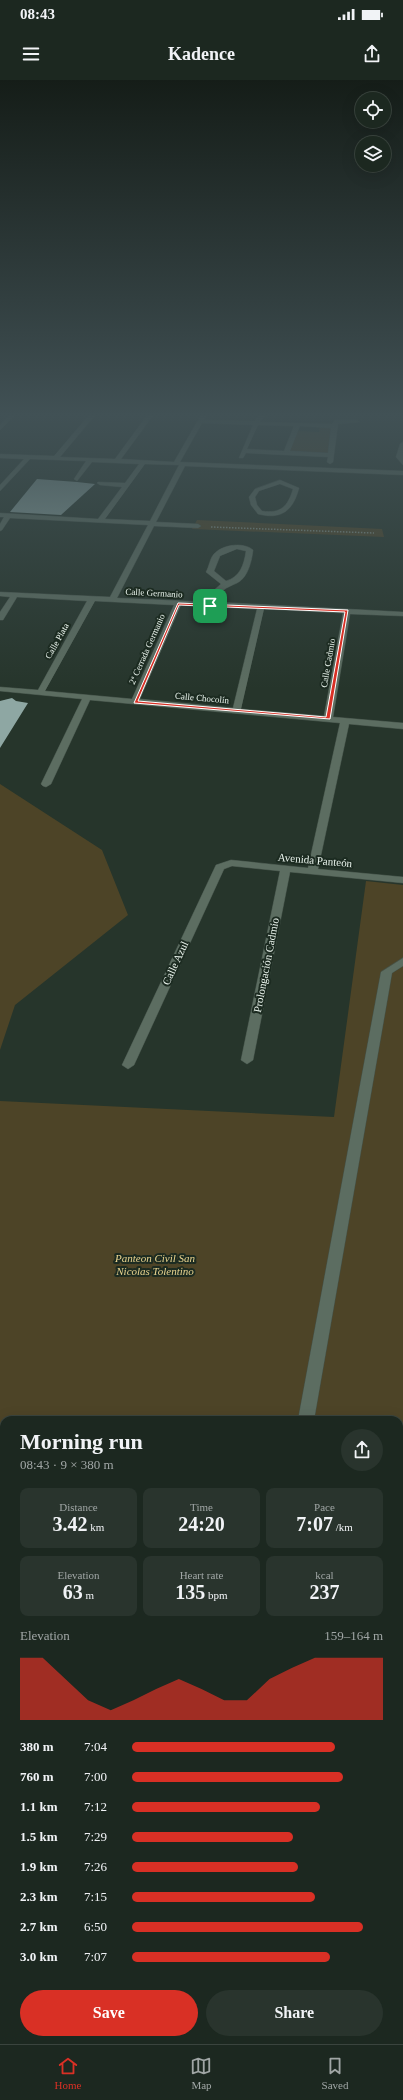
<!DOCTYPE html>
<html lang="en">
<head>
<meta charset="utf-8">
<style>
	body { margin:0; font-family:Georgia,serif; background:#29342d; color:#f1f3f6; height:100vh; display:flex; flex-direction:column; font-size:15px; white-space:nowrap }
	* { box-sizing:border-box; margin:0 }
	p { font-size:13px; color:#a0a6a5 }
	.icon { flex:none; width:22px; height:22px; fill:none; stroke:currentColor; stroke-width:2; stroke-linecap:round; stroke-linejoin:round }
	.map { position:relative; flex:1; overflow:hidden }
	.details { position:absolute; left:0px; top:1336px; width:403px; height:628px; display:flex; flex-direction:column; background:#1c2820; border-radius:12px 12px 0 0; box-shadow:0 4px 16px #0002,0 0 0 1px #3a443e }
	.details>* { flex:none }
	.buttons { position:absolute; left:355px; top:12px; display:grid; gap:8px }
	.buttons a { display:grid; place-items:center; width:36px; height:36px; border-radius:50%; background:#1c2820; box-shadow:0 4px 16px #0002,0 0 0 1px #3a443e; font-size:20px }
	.pin { position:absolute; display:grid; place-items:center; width:34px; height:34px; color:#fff; margin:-17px; border-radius:8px; box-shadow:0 2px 6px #0006 }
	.round { display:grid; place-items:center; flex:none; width:42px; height:42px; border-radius:21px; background:#29342d }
	.head { display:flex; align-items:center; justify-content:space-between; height:68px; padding:0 20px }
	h1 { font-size:22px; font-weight:800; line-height:30px }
	.metrics { display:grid; grid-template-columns:repeat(3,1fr); gap:6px; height:68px; padding:4px 20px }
	.metrics div { display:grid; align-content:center; border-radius:8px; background:#29342d; text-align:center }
	.metrics b { font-size:20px; font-weight:800 }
	.metrics small { font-size:11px; font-weight:400 }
	.metrics p { font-size:11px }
	.chart { height:112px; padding:8px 20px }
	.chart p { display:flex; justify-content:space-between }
	.chart svg { width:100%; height:72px; margin-top:4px; fill:#d93025; opacity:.7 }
	.cta { display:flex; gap:8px; margin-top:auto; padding:8px 20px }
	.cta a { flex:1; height:46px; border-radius:24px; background:#d93025; color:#fff; font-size:16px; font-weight:800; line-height:46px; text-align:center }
	.cta a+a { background:#29342d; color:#f1f3f6 }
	ul { padding:0 20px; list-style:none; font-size:13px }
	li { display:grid; grid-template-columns:64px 48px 1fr; align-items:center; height:30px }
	li i { height:10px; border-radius:5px; background:#d93025 }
	.status { display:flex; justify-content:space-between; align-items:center; height:28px; padding:0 20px; background:#1c2820; direction:ltr }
	.status svg { height:11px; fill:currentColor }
	header { display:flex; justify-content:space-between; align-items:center; height:52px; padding:0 20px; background:#1c2820; font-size:18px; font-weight:800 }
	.tab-bar { display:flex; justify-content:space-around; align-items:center; height:56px; border-top:1px solid #3a443e; background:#1c2820; font-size:11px; color:#a0a6a5 }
	.tab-bar a { display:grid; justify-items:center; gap:2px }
	.tab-bar .selected { color:#d93025 }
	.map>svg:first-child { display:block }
	.green { fill:#4d4427; fill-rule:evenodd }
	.building { fill:#8ea7a3 }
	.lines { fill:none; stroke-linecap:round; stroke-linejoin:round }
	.service-casing { stroke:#435148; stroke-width:1 }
	.minor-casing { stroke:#435148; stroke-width:1 }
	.path { stroke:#859289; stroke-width:1.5; stroke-dasharray:1.5 1.5; stroke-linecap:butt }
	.service { fill:#5c6d61; fill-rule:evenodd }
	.minor { fill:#5c6d61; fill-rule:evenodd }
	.route { fill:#d93025; stroke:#fff; fill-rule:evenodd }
	.labels { text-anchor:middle; stroke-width:4; stroke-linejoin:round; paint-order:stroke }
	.far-street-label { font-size:9px; fill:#ecf6ef; stroke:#1c2b21 }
	.street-label { font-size:11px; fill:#ecf6ef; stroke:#1c2b21 }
	.park-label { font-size:11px; font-style:italic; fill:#e9d48f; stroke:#1c2b21 }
</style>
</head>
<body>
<div class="status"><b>08:43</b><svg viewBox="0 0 49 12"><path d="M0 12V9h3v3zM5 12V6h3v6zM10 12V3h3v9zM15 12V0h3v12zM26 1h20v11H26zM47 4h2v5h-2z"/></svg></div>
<header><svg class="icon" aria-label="menu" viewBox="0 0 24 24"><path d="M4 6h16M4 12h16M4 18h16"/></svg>Kadence<svg class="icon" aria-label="share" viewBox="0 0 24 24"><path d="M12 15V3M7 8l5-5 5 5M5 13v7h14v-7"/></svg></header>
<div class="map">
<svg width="403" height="1964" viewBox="0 0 403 1964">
	<rect width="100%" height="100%" fill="#26352b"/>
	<g class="green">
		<path d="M 320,345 L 334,346 L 331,375 L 286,373 L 295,351 L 319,352 Z"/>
		<path d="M 197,440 L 382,449 L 384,457 L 192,449 Z"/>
		<path d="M 0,704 L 102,770 L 128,835 L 15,925 L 0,970 Z"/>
		<path d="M 366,801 L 403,805 L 403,1964 L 0,1964 L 0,1021 L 334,1037 ZM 4,1340 L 399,1340 L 399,1960 L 4,1960 Z"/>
	</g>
	<g class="building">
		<path d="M 37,399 L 77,402 L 95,404 L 61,435 L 10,432 Z"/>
		<path d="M 12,618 L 16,621 L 28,623 L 0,668 L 0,621 Z"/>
	</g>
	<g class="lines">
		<g class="service-casing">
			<g id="service">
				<path d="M 403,362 L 403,385 L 396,377 L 400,364 Z"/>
				<path d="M 403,878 L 403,886 L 392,893 L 314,1340 L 298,1340 L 381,892 Z"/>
				<path d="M 4,1375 L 4,1389 L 0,1390 L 0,1376 Z"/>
				<path d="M 399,1402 L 403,1403 L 403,1417 L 399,1416 Z"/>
				<path d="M 403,1773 L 403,1801 L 399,1803 L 399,1775 Z"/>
				<path d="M 322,1960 L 344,1960 L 343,1964 L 321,1964 Z"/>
			</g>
		</g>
		<g class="minor-casing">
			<g id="minor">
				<path d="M 10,334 L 16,334 L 0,350 L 0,345 Z"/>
				<path d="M 90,334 L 96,334 L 60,377 L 115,379 L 148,334 L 154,334 L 121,379 L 174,382 L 201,335 L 206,336 L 204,340 L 255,341 L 260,334 L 266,334 L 260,342 L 332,344 L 335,340 L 357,340 L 360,342 L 338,344 L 333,382 L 330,384 L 327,382 L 328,377 L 246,373 L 243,378 L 239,378 L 253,345 L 202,343 L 180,382 L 403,391 L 403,395 L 185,386 L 156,442 L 198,444 L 201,446 L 198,448 L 154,446 L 117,518 L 208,522 L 213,511 L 221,504 L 206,492 C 209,487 210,478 214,474 C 223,464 244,462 253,470 C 252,480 248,498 237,503 C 226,508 220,510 215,522 L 403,532 L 403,536 L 350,534 L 333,637 L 403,643 L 403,649 L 349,644 L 318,789 L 403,797 L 403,803 L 290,792 L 253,980 L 247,984 L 241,980 L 280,791 L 232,786 L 224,789 L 134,985 L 128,989 L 122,985 L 216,785 L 231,780 L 308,788 L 340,643 L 90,620 L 51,704 L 46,707 L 43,706 L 41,704 L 82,619 L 0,611 L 0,607 L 38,610 L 87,521 L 17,517 L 3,540 L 0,540 L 0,532 L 10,517 L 0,516 L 0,512 L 110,517 L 148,445 L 10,438 L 2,450 L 0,451 L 0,444 L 4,437 L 0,437 L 0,433 L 98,439 L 122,407 L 100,405 L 97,403 L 98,402 L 125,403 L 139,384 L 92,382 L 77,401 L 74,399 L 86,381 L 30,379 L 0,411 L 0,405 L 24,379 L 0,378 L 0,374 L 54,376 ZM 258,345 L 294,346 L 284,371 L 247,369 ZM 300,346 L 331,348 L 328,373 L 290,371 ZM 145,384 L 179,385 L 150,441 L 105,439 ZM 237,469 L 246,471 C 244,485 240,497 226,501 L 214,491 L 220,476 ZM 95,521 L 174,525 L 132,619 L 45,611 ZM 181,525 L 210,528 L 213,527 L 257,529 L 233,628 L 140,619 ZM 264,529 L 343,533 L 324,636 L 241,629 Z"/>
				<path d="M 280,400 L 299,408 C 293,431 281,440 258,434 L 251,425 L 249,417 L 255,409 ZM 280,404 L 293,409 C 288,426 281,434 262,431 L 257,425 L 255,417 L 259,411 Z"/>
			</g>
		</g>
		<path class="path" d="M 211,447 L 374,453"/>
		<use href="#service" class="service"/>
		<use href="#minor" class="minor"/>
	</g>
	<linearGradient id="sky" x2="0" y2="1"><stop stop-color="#151d18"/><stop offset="0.55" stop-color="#415155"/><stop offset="1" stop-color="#415155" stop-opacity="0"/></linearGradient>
	<rect width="403" height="609" fill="url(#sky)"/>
	<path class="route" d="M 178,523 L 348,530 L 330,639 L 134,623 ZM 179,525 L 345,532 L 326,637 L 138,621 Z"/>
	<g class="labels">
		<g class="far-street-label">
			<text transform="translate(154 513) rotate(3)" y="3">Calle Germanio</text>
			<text transform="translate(57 561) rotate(-61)" y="3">Calle Plata</text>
			<text transform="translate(147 569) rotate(-66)" y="3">2ª Cerrada Germanio</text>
			<text transform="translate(328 583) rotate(-80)" y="3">Calle Cadmio</text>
			<text transform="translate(202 618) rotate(5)" y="3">Calle Chocolín</text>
		</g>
		<g class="street-label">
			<text transform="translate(315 780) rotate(5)" y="4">Avenida Panteón</text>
			<text transform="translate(175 883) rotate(-65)" y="4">Calle Azul</text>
			<text transform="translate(266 885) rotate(-79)" y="4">Prolongación Cadmio</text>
		</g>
		<g class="park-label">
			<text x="155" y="1182">Panteon Civil San<tspan x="155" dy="13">Nicolas Tolentino</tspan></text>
		</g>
	</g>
</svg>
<div class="buttons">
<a><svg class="icon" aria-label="locate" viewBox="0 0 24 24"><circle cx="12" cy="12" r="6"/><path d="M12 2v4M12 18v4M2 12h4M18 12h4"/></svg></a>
<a><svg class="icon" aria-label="layers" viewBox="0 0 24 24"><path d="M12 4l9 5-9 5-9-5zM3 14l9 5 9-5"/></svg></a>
</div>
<div class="pin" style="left:210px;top:526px;background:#1e9e55"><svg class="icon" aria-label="arrive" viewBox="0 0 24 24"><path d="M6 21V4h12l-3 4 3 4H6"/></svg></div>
<section class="details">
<div class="head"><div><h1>Morning run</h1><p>08:43 · 9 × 380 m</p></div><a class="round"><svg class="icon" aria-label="share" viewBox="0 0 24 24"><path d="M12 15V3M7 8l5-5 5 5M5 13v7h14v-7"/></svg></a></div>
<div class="metrics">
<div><p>Distance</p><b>3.42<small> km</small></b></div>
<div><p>Time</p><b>24:20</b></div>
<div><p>Pace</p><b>7:07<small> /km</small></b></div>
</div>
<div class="metrics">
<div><p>Elevation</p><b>63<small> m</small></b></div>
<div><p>Heart rate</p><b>135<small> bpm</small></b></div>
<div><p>kcal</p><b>237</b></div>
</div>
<div class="chart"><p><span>Elevation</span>159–164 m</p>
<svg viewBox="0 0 160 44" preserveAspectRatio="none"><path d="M0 44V6L10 6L20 19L30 32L40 38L50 32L60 25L70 19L80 25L90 32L100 32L110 19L120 12L130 6L140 6L150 6L160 6V44z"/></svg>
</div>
<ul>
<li><b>380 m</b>7:04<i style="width:81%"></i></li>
<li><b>760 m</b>7:00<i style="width:84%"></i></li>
<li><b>1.1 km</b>7:12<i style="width:75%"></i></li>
<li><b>1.5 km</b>7:29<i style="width:64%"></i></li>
<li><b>1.9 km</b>7:26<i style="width:66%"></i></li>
<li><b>2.3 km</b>7:15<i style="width:73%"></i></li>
<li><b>2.7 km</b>6:50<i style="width:92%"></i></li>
<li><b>3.0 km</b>7:07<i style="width:79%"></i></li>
</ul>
<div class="cta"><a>Save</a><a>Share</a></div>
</section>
</div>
<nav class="tab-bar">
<a class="selected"><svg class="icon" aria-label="home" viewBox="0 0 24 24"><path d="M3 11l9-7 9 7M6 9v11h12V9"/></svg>Home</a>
<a><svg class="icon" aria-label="map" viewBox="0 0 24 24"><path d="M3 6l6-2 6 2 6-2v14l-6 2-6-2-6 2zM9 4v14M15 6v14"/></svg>Map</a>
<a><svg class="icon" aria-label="saved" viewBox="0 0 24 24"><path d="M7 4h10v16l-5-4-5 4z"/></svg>Saved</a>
</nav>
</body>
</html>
